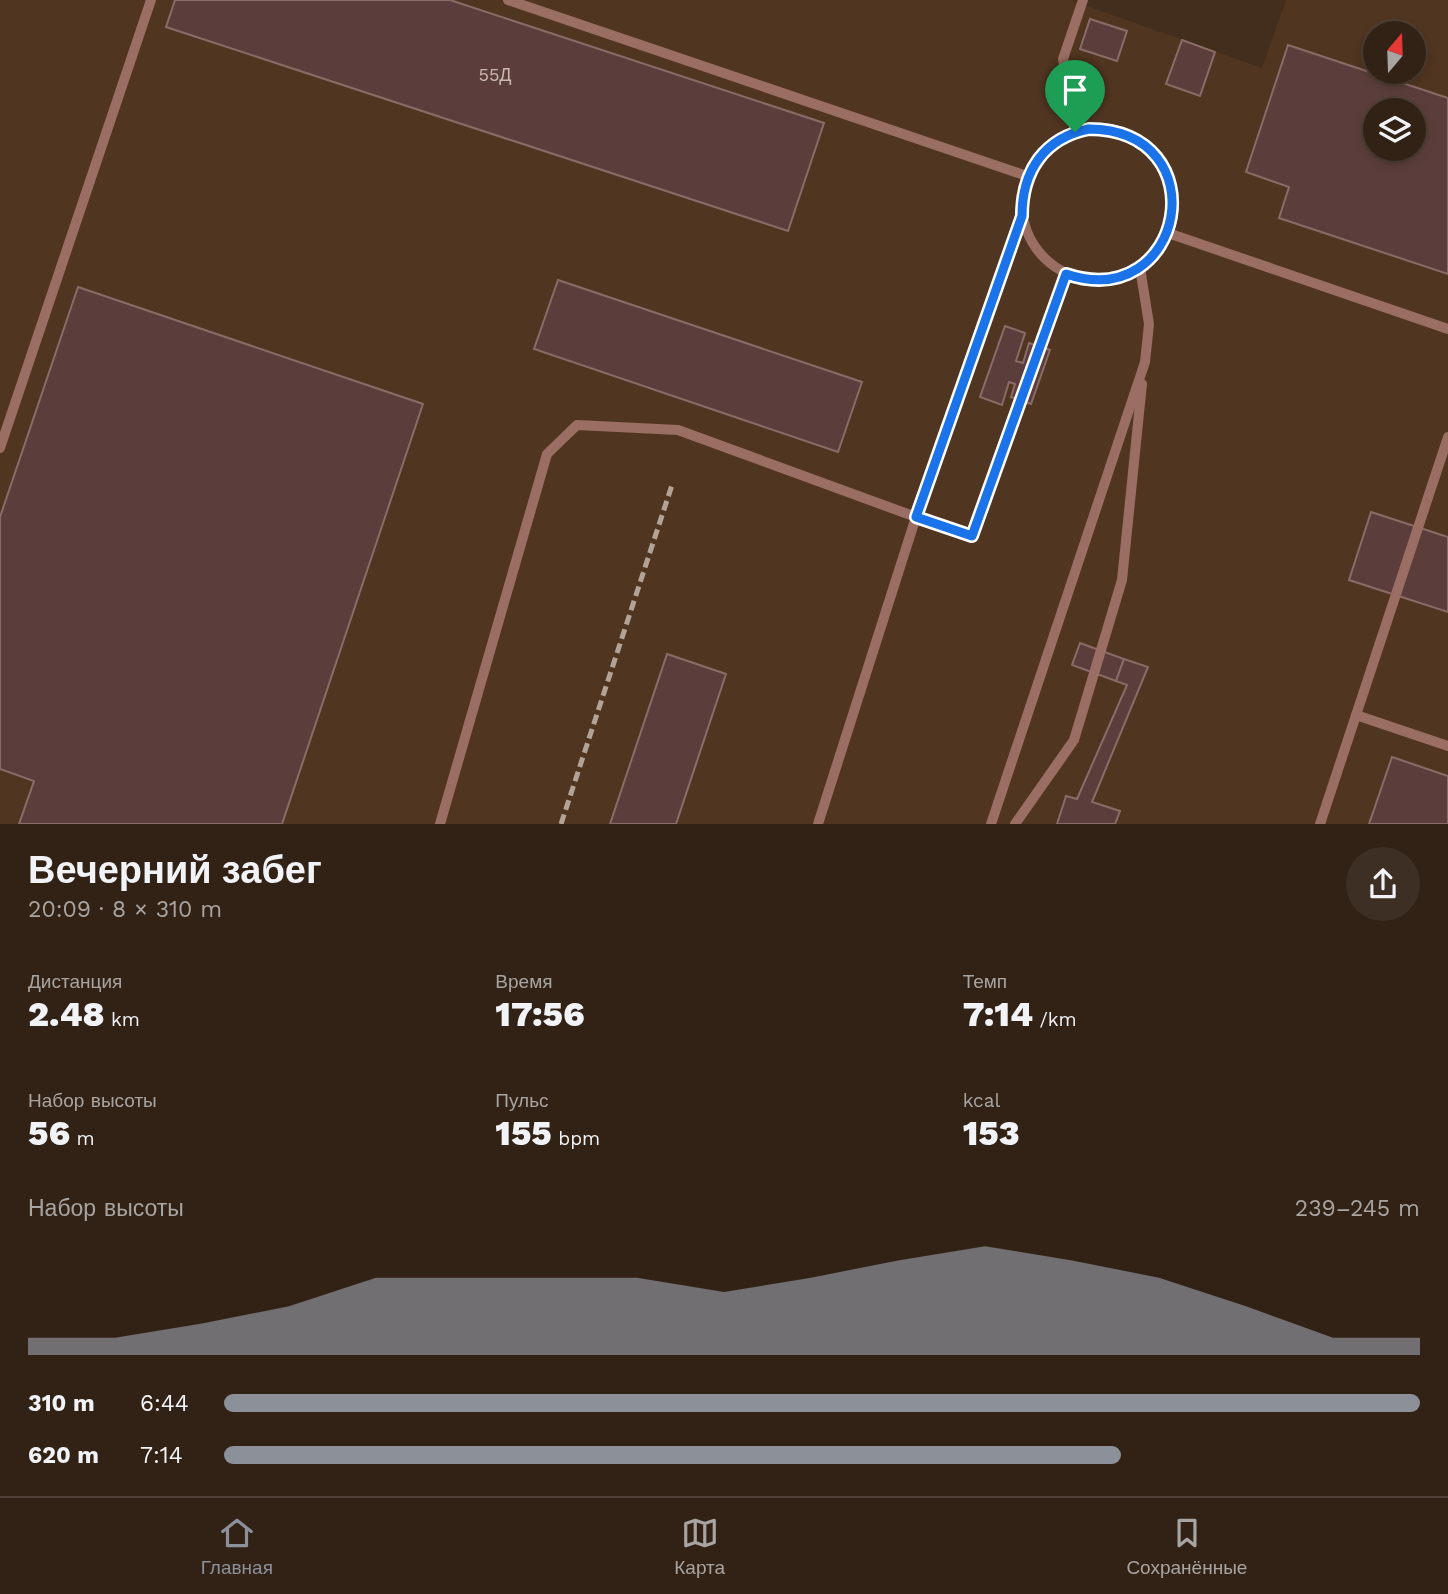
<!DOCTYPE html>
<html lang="ru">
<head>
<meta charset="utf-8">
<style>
	body { margin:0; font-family:"Work Sans",sans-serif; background:#3d2f23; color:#f1f3f6; height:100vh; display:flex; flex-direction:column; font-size:26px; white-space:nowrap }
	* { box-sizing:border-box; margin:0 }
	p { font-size:23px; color:#a8a4a1 }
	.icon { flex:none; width:38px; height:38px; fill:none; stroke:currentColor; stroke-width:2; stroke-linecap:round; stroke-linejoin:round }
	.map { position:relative; height:824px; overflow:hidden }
	.sheet { display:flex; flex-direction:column; background:#322216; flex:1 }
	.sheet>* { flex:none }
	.needle { width:46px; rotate:19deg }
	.buttons { position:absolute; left:1363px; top:21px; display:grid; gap:14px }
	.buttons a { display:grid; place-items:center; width:63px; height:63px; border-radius:50%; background:#322216; box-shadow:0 4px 10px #0003,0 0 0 2px #4d3f35; font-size:35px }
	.pin { position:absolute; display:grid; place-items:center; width:60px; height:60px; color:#fff; margin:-72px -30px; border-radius:50% 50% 50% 0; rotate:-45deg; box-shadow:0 0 7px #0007 }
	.pin .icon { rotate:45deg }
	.round { display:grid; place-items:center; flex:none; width:74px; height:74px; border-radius:37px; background:#3d2f23 }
	.head { display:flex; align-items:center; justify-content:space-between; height:119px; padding:0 28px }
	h1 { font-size:38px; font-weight:800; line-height:52px }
	.metrics { display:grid; grid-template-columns:repeat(3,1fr); gap:10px; height:119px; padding:7px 28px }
	.metrics div { display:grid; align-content:center }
	.metrics b { font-size:35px; font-weight:800 }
	.metrics small { font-size:19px; font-weight:400 }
	.metrics p { font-size:19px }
	.chart { height:196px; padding:14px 28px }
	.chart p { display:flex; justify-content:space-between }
	.chart svg { width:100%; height:126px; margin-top:7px; fill:#8c9099; opacity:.7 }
	ul { padding:0 28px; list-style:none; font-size:23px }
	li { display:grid; grid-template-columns:112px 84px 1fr; align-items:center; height:52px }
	li i { height:18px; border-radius:9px; background:#8c9099 }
	.tabs { display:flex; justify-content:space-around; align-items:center; height:98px; border-top:2px solid #4d3f35; background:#322216; font-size:19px; color:#a8a4a1 }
	.tabs a { display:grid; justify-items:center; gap:4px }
	.tabs .current { color:#8c9099 }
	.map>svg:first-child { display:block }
	.built { fill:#503520; fill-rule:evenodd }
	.building { fill:#5b3e3b; stroke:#8b6b68; stroke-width:2; fill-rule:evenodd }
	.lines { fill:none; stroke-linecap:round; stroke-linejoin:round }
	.service { stroke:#9a6e62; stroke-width:10 }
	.rail { stroke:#b3a296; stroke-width:5; stroke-dasharray:10 5; stroke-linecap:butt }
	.route-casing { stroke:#fff; stroke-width:14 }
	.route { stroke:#1a73e8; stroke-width:9 }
	.labels { text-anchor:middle; stroke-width:6; stroke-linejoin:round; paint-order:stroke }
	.number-label { font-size:18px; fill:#c9b8af }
</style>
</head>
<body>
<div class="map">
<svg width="1448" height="824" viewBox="0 0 1448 824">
	<rect width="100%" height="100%" fill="#432e1d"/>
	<path class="built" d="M 0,0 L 1070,0 L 1262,68 L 1286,0 L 1448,0 L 1448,824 L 0,824 ZM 1376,33 L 1414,33 L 1414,72 L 1376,72 ZM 1376,110 L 1414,110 L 1414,149 L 1376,149 Z"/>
	<g class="building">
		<path d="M 175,0 L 450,0 L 824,123 L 788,231 L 166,27 Z"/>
		<path d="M 1090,19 L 1127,31 L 1117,61 L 1080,49 Z"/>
		<path d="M 1182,40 L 1215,52 L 1200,96 L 1166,84 Z"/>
		<path d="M 1288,45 L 1448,98 L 1448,274 L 1279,218 L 1289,187 L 1246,172 ZM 1376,110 L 1414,110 L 1414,149 L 1376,149 Z"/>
		<path d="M 558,280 L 862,382 L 838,452 L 534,349 Z"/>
		<path d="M 78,287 L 423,404 L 282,824 L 19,824 L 34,781 L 0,769 L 0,517 Z"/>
		<path d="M 1005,326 L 1025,333 L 1016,361 L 1023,363 L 1029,343 L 1050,350 L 1031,404 L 1011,397 L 1015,384 L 1009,382 L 1002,405 L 980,397 Z"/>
		<path d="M 1371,512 L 1448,537 L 1448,612 L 1349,580 Z"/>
		<path d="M 1080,643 L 1124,659 L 1116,681 L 1072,665 Z"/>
		<path d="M 667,654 L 726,674 L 676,824 L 610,824 Z"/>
		<path d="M 1124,659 L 1148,667 L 1092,802 L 1120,811 L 1115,824 L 1057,824 L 1066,796 L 1077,799 L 1127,685 L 1116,681 Z"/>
		<path d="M 1392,757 L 1448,776 L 1448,824 L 1369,824 Z"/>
	</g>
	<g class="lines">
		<g class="service">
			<path d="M 508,0 L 1027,176"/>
			<circle cx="1098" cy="204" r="76"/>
			<path d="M 1075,132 L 1063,59 L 1083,0"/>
			<path d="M 1168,233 L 1448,329"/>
			<path d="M 0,448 L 151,0"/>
			<path d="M 1356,715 L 1448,746"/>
			<path d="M 440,824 L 547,454 L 577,425 L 678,430 L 916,517 L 1022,216"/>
			<path d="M 818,824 L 916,517 L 972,536 L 1066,274"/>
			<path d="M 991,824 L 1145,362 L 1149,324 L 1140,268"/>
			<path d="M 1015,824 L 1074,740 L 1122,580 L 1142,384"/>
			<path d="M 1320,824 L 1448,437"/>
		</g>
		<path class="rail" d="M 561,824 L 672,485"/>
	</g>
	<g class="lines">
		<g class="route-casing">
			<path id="route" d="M 1089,129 C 1219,130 1185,314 1066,274 L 972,536 L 916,517 L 1022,216 C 1022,171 1044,138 1089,129 Z"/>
		</g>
		<use href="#route" class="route"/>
	</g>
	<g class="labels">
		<g class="number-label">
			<text x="495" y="81">55Д</text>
		</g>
	</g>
</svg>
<div class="buttons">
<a><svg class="needle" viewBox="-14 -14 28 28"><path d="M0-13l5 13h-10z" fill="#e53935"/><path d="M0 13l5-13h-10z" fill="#a8a4a1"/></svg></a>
<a><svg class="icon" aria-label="layers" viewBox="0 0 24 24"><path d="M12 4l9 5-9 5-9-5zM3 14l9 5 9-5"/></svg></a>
</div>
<div class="pin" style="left:1075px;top:132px;background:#1e9e55"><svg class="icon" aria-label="arrive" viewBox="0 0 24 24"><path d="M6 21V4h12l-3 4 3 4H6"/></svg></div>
</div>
<section class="sheet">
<div class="head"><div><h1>Вечерний забег</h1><p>20:09 · 8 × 310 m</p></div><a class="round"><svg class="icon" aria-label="share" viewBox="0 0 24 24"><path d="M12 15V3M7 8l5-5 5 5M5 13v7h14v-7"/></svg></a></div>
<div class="metrics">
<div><p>Дистанция</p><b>2.48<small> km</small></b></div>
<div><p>Время</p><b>17:56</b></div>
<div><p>Темп</p><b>7:14<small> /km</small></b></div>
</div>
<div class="metrics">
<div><p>Набор высоты</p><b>56<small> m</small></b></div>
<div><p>Пульс</p><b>155<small> bpm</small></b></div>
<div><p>kcal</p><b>153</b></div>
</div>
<div class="chart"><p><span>Набор высоты</span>239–245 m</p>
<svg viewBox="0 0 160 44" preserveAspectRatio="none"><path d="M0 44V38L10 38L20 33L30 27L40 17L50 17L60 17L70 17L80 22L90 17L100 11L110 6L120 11L130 17L140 27L150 38L160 38V44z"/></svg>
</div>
<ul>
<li><b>310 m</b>6:44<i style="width:100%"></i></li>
<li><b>620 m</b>7:14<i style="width:75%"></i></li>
</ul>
</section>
<nav class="tabs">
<a class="current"><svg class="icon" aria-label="home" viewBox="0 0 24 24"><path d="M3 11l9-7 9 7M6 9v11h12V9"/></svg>Главная</a>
<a><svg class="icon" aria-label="map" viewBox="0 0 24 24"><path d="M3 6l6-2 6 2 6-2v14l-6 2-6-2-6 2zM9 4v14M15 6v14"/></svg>Карта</a>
<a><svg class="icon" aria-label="saved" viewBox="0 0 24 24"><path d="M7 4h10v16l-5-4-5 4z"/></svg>Сохранённые</a>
</nav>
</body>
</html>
